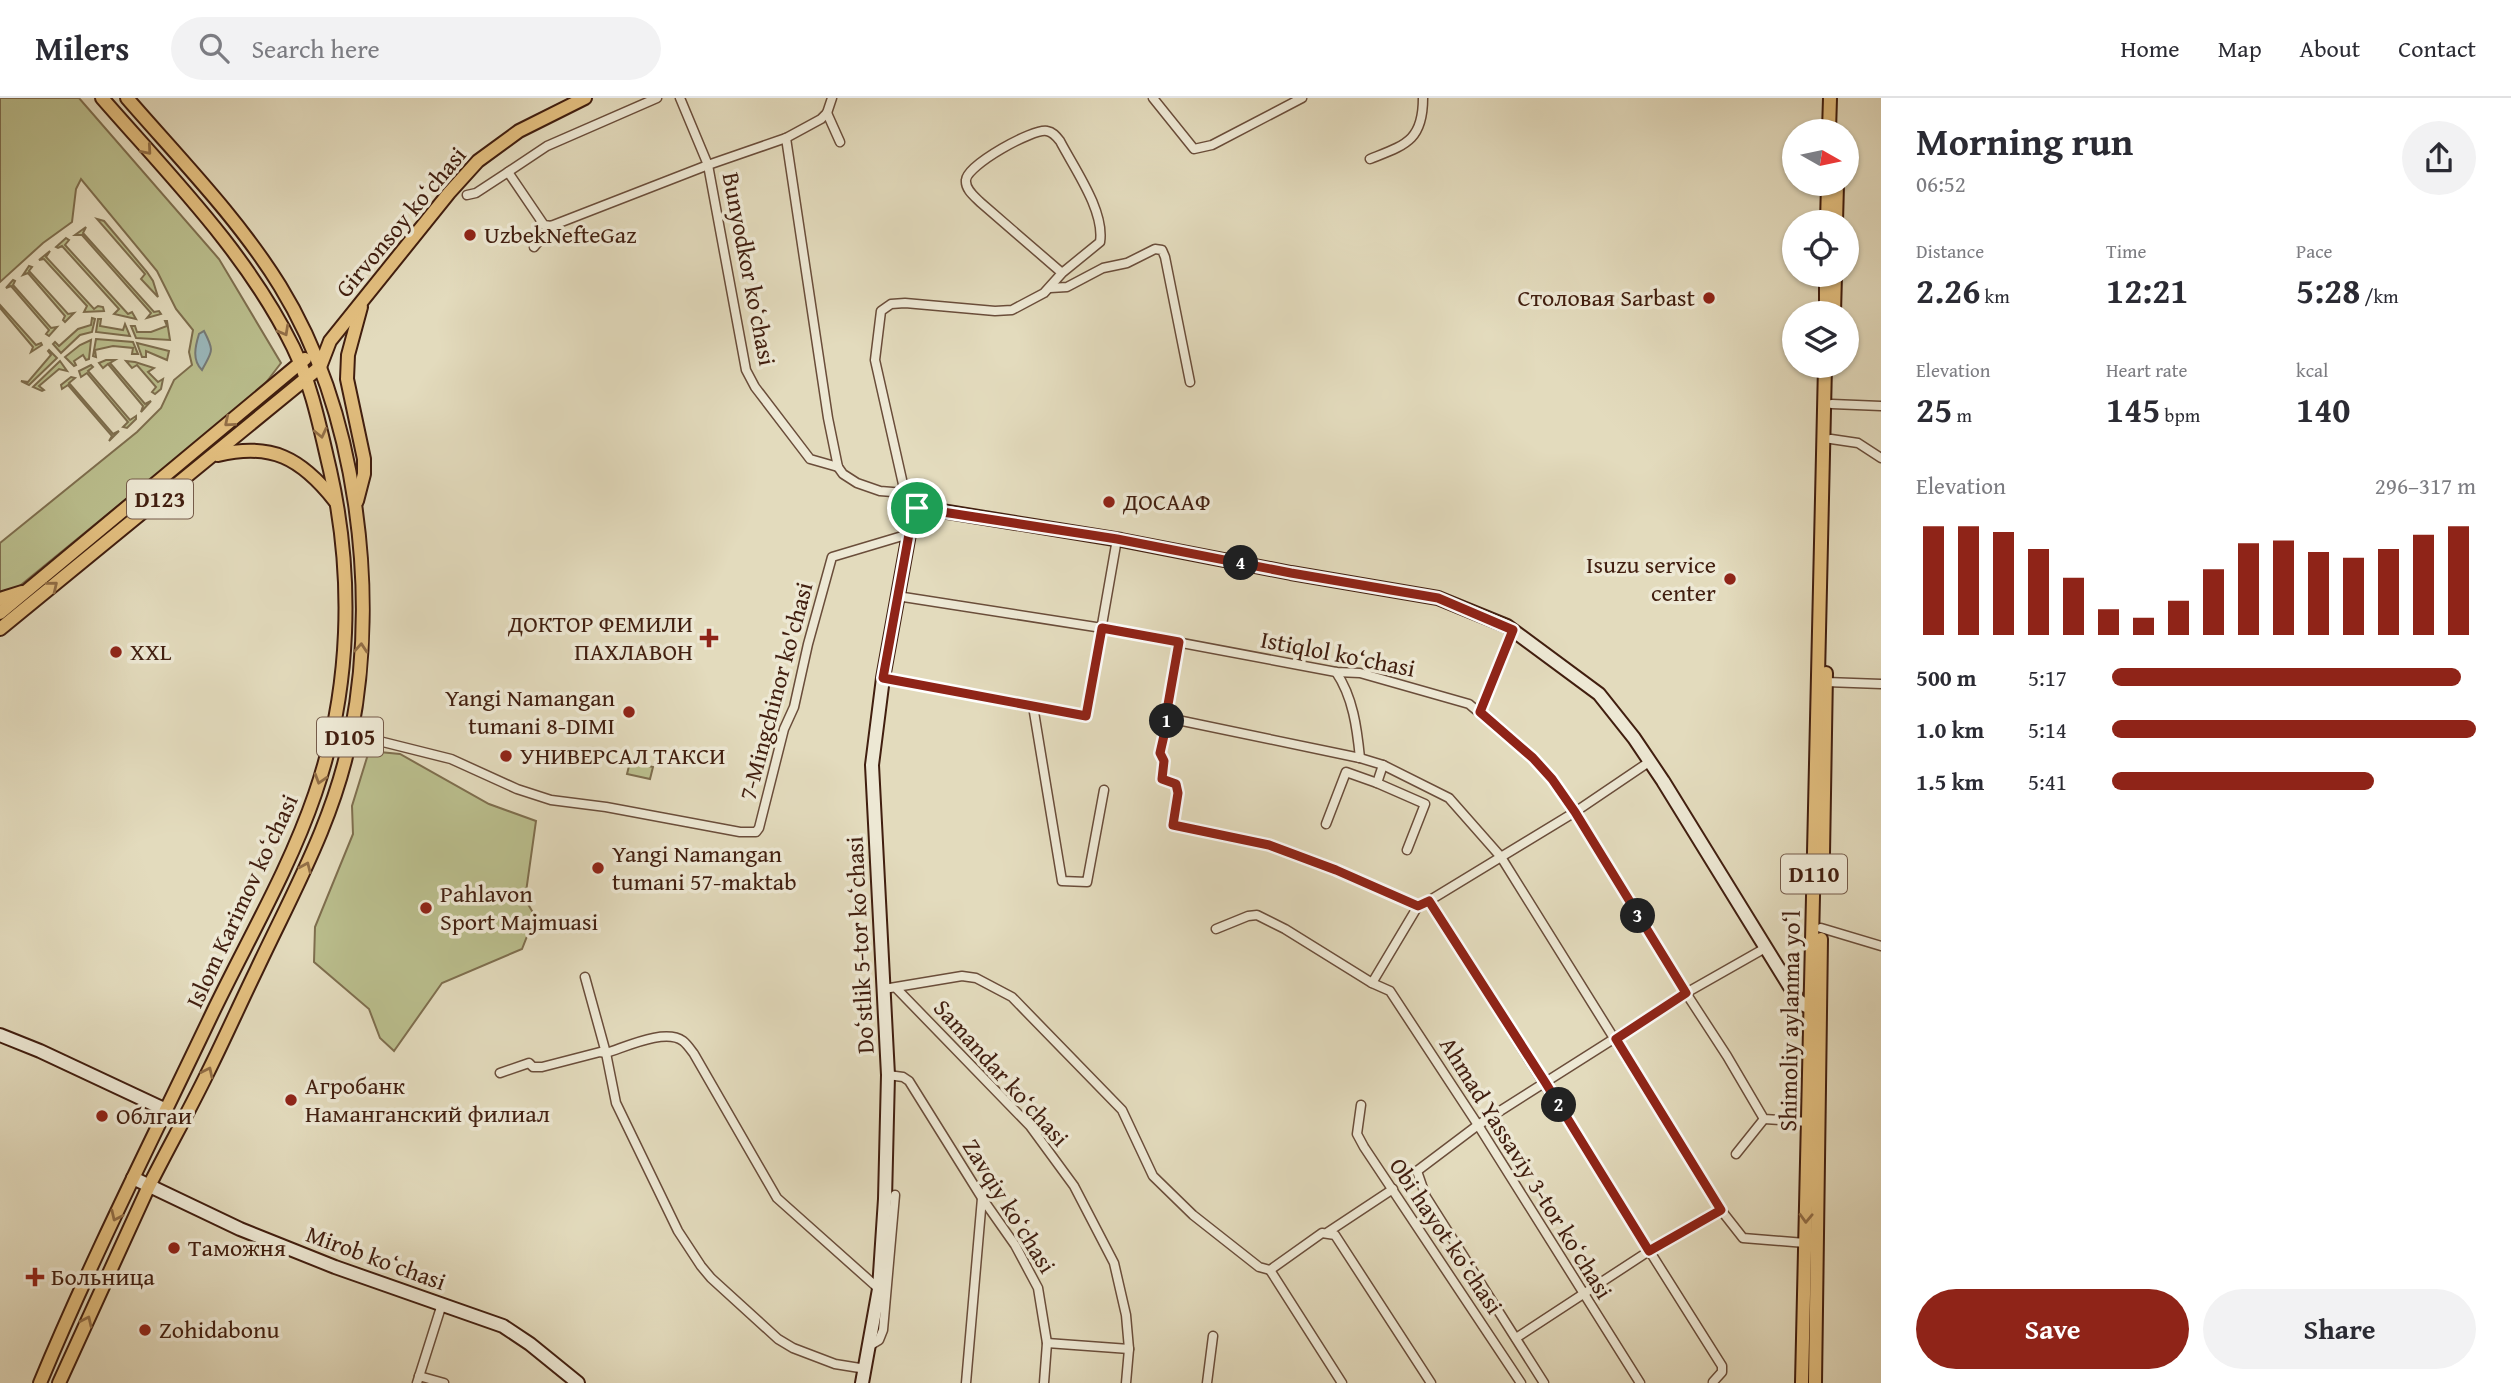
<!DOCTYPE html>
<html lang="en">
<head>
<meta charset="utf-8">
<style>
	body { margin:0; font-family:"Gentium Book Plus",serif; background:#f2f2f3; color:#2b2b33; height:100vh; display:flex; flex-direction:column; font-size:26px; white-space:nowrap }
	* { box-sizing:border-box; margin:0 }
	p { font-size:23px; color:#7c7c81 }
	.icon { flex:none; width:38px; height:38px; fill:none; stroke:currentColor; stroke-width:2; stroke-linecap:round; stroke-linejoin:round }
	.map { position:relative; flex:1; overflow:hidden }
	.details { display:flex; flex-direction:column; background:#fff; width:630px }
	.details>* { flex:none }
	.needle { width:46px; rotate:99deg }
	.controls { position:absolute; left:1782px; top:21px; display:grid; gap:14px }
	.controls a { display:grid; place-items:center; width:77px; height:77px; border-radius:50%; background:#fff; box-shadow:0 2px 5px #0004; font-size:35px }
	.pin { position:absolute; display:grid; place-items:center; width:60px; height:60px; color:#fff; margin:-30px; border:4px solid #fff; border-radius:50%; box-shadow:0 2px 7px #0007 }
	.km { position:absolute; width:35px; height:35px; margin:-18px; border-radius:50%; background:#222; color:#fff; font-size:19px; line-height:35px; text-align:center }
	.round { display:grid; place-items:center; flex:none; width:74px; height:74px; border-radius:37px; background:#f2f2f3 }
	.overview { display:flex; align-items:center; justify-content:space-between; height:119px; padding:0 35px }
	h1 { font-size:38px; font-weight:600; line-height:52px }
	.stats { display:grid; grid-template-columns:repeat(3,1fr); gap:10px; height:119px; padding:7px 35px }
	.stats div { display:grid; align-content:center }
	.stats b { font-size:35px; font-weight:600 }
	.stats small { font-size:19px; font-weight:400 }
	.stats p { font-size:19px }
	.chart { height:196px; padding:14px 35px }
	.chart p { display:flex; justify-content:space-between }
	.chart svg { width:100%; height:126px; margin-top:7px; stroke:#8f2418; stroke-width:6 }
	.primary-button { display:flex; gap:14px; margin-top:auto; padding:14px 35px }
	.primary-button a { flex:1; height:80px; border-radius:42px; background:#8f2418; color:#fff; font-size:28px; font-weight:600; line-height:80px; text-align:center }
	.primary-button a+a { background:#f2f2f3; color:#2b2b33 }
	ul { padding:0 35px; list-style:none; font-size:23px }
	li { display:grid; grid-template-columns:112px 84px 1fr; align-items:center; height:52px }
	li i { height:18px; border-radius:9px; background:#8f2418 }
	header { display:flex; align-items:center; gap:42px; box-sizing:border-box; height:98px; padding:0 35px; background:#fff; border-bottom:2px solid #e1e1e2 }
	header strong { font-size:33px }
	nav { display:flex; gap:38px; margin-inline-start:auto; font-size:24px }
	.search { width:490px; height:63px; background:#f2f2f3; display:flex; align-items:center; gap:18px; box-sizing:border-box; padding:0 24px; border-radius:38px; color:#7c7c81; font-size:26px }
	main { display:flex; flex:1; min-height:0 }
	.map>svg:first-child { display:block }
	.green { fill:#babe8d; stroke:#7e6e4e; stroke-width:2 }
	.water { fill:#9ab8bc; stroke:#767a77; stroke-width:2 }
	.lines { fill:none; stroke-linecap:round; stroke-linejoin:round }
	.street-casing { stroke:#6a4d3a; stroke-width:11 }
	.secondary-casing { stroke:#411e0f; stroke-width:16 }
	.primary-casing { stroke:#411e0f; stroke-width:16 }
	.street { stroke:#ede8d4; stroke-width:8 }
	.secondary { stroke:#ede8d4; stroke-width:12 }
	.primary { stroke:#e2be7e; stroke-width:12 }
	.oneway { stroke:#926e46 }
	.route-casing { stroke:#fff; stroke-width:14 }
	.route { stroke:#8f2418; stroke-width:9 }
	.poi-dot { fill:#8f2418; stroke:#ede8d4; stroke-width:2.5 }
	.labels { text-anchor:middle; stroke-width:7; stroke-linejoin:round; paint-order:stroke }
	.shield { fill:#ede8d4; stroke:#755b4a; stroke-width:2 }
	.shield-label { font-size:23px; font-weight:bold; fill:#411e0f }
	.street-label { font-size:24px; fill:#411e0f; stroke:#ede8d4 }
	.poi-label { font-size:24px; fill:#411e0f; stroke:#ede8d4; text-anchor:start }
</style>
</head>
<body>
<header>
<strong>Milers</strong>
<div class="search"><svg class="icon" aria-label="search" viewBox="0 0 24 24"><circle cx="10" cy="10" r="6"/><path d="M15 15l6 6"/></svg>Search here</div>
<nav><a>Home</a><a>Map</a><a>About</a><a>Contact</a></nav>
</header>
<main>
<div class="map">
<svg width="1881" height="1285" viewBox="0 0 1881 1285">
	<rect width="100%" height="100%" fill="#e3dbbd"/>
	<filter id="stains"><feTurbulence type="fractalNoise" baseFrequency=".00286" numOctaves="4"/><feColorMatrix values="0 0 0 0 .2 0 0 0 0 .09 0 0 0 0 .02 0 0 0 .5 -.17"/></filter>
	<radialGradient id="worn" r=".72"><stop offset=".6" stop-color="#630" stop-opacity="0"/><stop offset="1" stop-color="#630" stop-opacity=".3"/></radialGradient>
	<g class="green">
		<path d="M 0,0 L 79,0 L 219,161 L 281,265 L 261,291 L 0,504 L 0,445 L 137,334 L 161,310 L 174,282 L 192,267 L 189,254 L 193,232 L 176,211 L 157,173 L 81,81 L 76,91 L 72,124 L 43,145 L 0,184 Z"/>
		<path d="M 97,121 L 104,123 L 147,174 L 153,183 L 158,199 L 141,181 L 145,176 Z"/>
		<path d="M 86,129 L 83,135 L 154,214 L 159,213 L 161,216 L 147,220 L 151,215 L 82,137 L 75,137 Z"/>
		<path d="M 66,140 L 69,142 L 65,147 L 128,216 L 132,214 L 136,221 L 114,216 L 119,211 L 62,148 L 58,150 L 56,149 Z"/>
		<path d="M 50,153 L 46,159 L 94,211 L 98,208 L 103,209 L 104,213 L 84,214 L 87,208 L 44,161 L 39,162 Z"/>
		<path d="M 29,168 L 32,169 L 29,173 L 68,216 L 74,215 L 65,224 L 63,222 L 65,218 L 28,175 L 23,177 Z"/>
		<path d="M 13,182 L 15,183 L 13,187 L 51,230 L 57,229 L 49,238 L 46,236 L 49,232 L 11,188 L 6,190 Z"/>
		<path d="M 0,207 L 36,247 L 41,245 L 42,247 L 31,254 L 33,249 L 0,210 Z"/>
		<path d="M 92,220 L 95,221 L 92,234 L 80,237 L 61,255 L 53,246 L 55,244 L 59,248 L 78,231 L 91,227 Z"/>
		<path d="M 98,221 L 101,221 L 100,228 L 123,232 L 125,226 L 130,238 L 96,234 Z"/>
		<path d="M 165,223 L 167,223 L 170,242 L 136,240 L 131,228 L 135,228 L 137,234 L 151,234 L 167,228 Z"/>
		<path d="M 96,241 L 133,244 L 138,256 L 132,256 L 133,250 L 113,248 L 95,252 L 96,259 L 93,258 Z"/>
		<path d="M 91,242 L 89,261 L 86,262 L 83,257 L 74,263 L 76,267 L 74,268 L 65,259 L 80,247 Z"/>
		<path d="M 137,245 L 169,253 L 167,262 L 146,253 L 146,259 L 142,259 Z"/>
		<path d="M 49,252 L 57,260 L 29,287 L 21,283 L 28,284 L 51,257 L 48,253 Z"/>
		<path d="M 106,262 L 115,262 L 110,265 L 145,306 L 151,303 L 141,314 L 143,308 L 108,266 L 103,270 L 99,265 Z"/>
		<path d="M 60,263 L 67,273 L 59,271 L 39,288 L 44,292 L 42,293 L 33,289 Z"/>
		<path d="M 126,263 L 135,264 L 154,270 L 148,274 L 158,284 L 163,281 L 161,291 L 155,296 L 152,294 L 156,289 L 137,267 L 132,270 Z"/>
		<path d="M 91,267 L 93,269 L 88,273 L 130,322 L 136,318 L 136,321 L 127,330 L 123,329 L 128,324 L 87,275 L 81,279 L 79,273 Z"/>
		<path d="M 71,279 L 75,280 L 69,285 L 113,336 L 119,333 L 109,343 L 112,338 L 68,287 L 62,291 L 61,287 Z"/>
		<path d="M 369,653 L 400,656 L 489,706 L 536,723 L 525,801 L 535,818 L 522,851 L 442,885 L 394,953 L 380,940 L 369,911 L 314,864 L 315,829 L 353,736 L 352,708 Z"/>
		<path d="M 630,664 L 653,669 L 650,681 L 627,676 Z"/>
	</g>
	<path class="water" d="M 204,233 C 215,254 212,253 202,272 C 192,262 195,249 199,236 Z"/>
	<g class="lines">
		<g class="street-casing">
			<g id="street">
				<path d="M 680,0 L 708,67 L 786,40 L 821,21 L 827,15 L 832,0"/>
				<path d="M 1153,0 L 1194,51 L 1212,47 L 1302,0"/>
				<path d="M 827,15 L 840,44"/>
				<path d="M 786,40 L 828,320 L 838,369 L 843,376 L 857,385 L 880,393 L 905,395 L 917,409"/>
				<path d="M 1370,61 C 1405,47 1423,43 1423,0"/>
				<path d="M 508,74 L 547,48 L 657,0"/>
				<path d="M 467,97 L 476,95 L 508,74 L 544,127 L 551,128 L 708,67 L 746,272 L 755,289 L 810,361 L 838,369"/>
				<path d="M 534,149 L 551,128"/>
				<path d="M 1050,190 L 1067,189 L 1103,170 L 1127,165 L 1155,151 L 1162,152 L 1165,159 L 1190,284"/>
				<path d="M 1832,306 L 1881,308"/>
				<path d="M 1831,341 L 1858,345 L 1881,360"/>
				<path d="M 905,395 L 875,262 L 881,213 L 891,206 L 905,205 L 995,213 L 1012,212 L 1044,195 L 1062,175 L 1100,144 C 1105,113 1074,70 1060,43 C 1056,38 1053,34 1047,33 C 1033,30 967,67 966,82 C 965,91 974,98 980,104 L 1062,175"/>
				<path d="M 897,498 L 1102,530 L 1336,574 L 1360,575 L 1469,606 L 1533,660 L 1552,682 L 1575,714 L 1686,895 L 1727,958 L 1764,1021 L 1809,1024"/>
				<path d="M 1179,544 L 1166,618 L 1168,620 L 1360,660 L 1383,667 L 1449,700 L 1501,759 L 1721,1112 L 1743,1140 L 1805,1145"/>
				<path d="M 1336,574 C 1353,599 1357,630 1360,660"/>
				<path d="M 883,580 L 1086,618 L 1117,441"/>
				<path d="M 1826,584 L 1881,586"/>
				<path d="M 1033,608 L 1062,783 L 1087,784 L 1104,692"/>
				<path d="M 1480,614 L 1513,532"/>
				<path d="M 1168,620 L 1160,655 L 1164,663 L 1162,681 L 1176,686 L 1178,695 L 1173,727 L 1269,747 L 1336,772 L 1418,808 L 1372,885"/>
				<path d="M 351,636 L 451,661 L 517,691 L 551,702 L 606,709 L 740,734 L 756,734 L 759,730 L 784,631 L 794,609 L 808,546 L 832,459 L 909,436"/>
				<path d="M 1383,667 L 1377,685 L 1425,706 L 1407,752"/>
				<path d="M 1326,726 L 1346,674 L 1377,685"/>
				<path d="M 1429,803 L 1722,1268 L 1722,1274 L 1713,1284"/>
				<path d="M 1427,804 L 1575,714 L 1649,664"/>
				<path d="M 1821,830 L 1881,848"/>
				<path d="M 1216,831 L 1248,818 L 1257,817 L 1285,831 L 1372,885 L 1390,893 L 1478,1027 L 1640,1285"/>
				<path d="M 585,879 L 606,955 L 616,1005 L 678,1133 L 701,1168 L 711,1180 L 778,1241 L 793,1250 L 835,1266 L 866,1271"/>
				<path d="M 884,891 L 962,878 L 976,880 L 1012,899 L 1122,1012 L 1153,1078 L 1193,1117 L 1259,1169 L 1270,1172 L 1322,1135 L 1335,1137 L 1431,1285"/>
				<path d="M 897,891 L 1030,1028 L 1074,1088 L 1114,1165 L 1126,1217 L 1129,1251 L 1126,1285"/>
				<path d="M 500,975 L 529,965 L 533,969 L 542,969 L 600,954 L 606,955 C 626,949 665,930 683,943 C 687,946 691,952 694,956 L 777,1100 L 879,1191"/>
				<path d="M 888,977 L 903,979 L 909,983 L 982,1100 L 1015,1147 L 1038,1190 L 1047,1245 L 1044,1285"/>
				<path d="M 1361,1007 L 1357,1036 L 1364,1049 L 1521,1285"/>
				<path d="M 1736,1056 L 1764,1021"/>
				<path d="M 1328,1134 L 1393,1091"/>
				<path d="M 1270,1172 L 1342,1285"/>
				<path d="M 1516,1240 L 1649,1153 L 1721,1112"/>
				<path d="M 1047,1245 L 1129,1251"/>
				<path d="M 869,1248 L 879,1242 L 883,1232 L 895,1097"/>
				<path d="M 419,1278 L 444,1285"/>
				<path d="M 417,1285 L 442,1206"/>
				<path d="M 966,1285 L 982,1100"/>
				<path d="M 1207,1285 L 1213,1238"/>
				<path d="M 1544,1285 L 1426,1099 L 1417,1073 L 1478,1027 L 1686,895 L 1767,849"/>
			</g>
		</g>
		<g class="secondary-casing">
			<g id="secondary">
				<path d="M 0,937 L 40,953 L 166,1012"/>
				<path d="M 133,1080 L 240,1131 L 335,1169 L 503,1228 L 530,1246 L 578,1285"/>
				<path d="M 862,1285 L 879,1191 L 885,1101 L 888,977 L 872,667 L 883,580 L 909,436 L 917,409 L 1121,442 L 1291,475 L 1438,500 L 1507,528 L 1599,596 L 1634,640 L 1663,683 L 1798,902 L 1806,908 L 1818,911"/>
			</g>
		</g>
		<g class="primary-casing">
			<g id="primary">
				<path d="M 1829,33 L 1830,0"/>
				<path d="M 1827,124 L 1828,86"/>
				<path d="M 1836,124 L 1837,86"/>
				<path d="M 1826,208 L 1826,177"/>
				<path d="M 1834,215 L 1835,177"/>
				<path d="M 218,357 C 271,344 301,360 335,403"/>
				<path d="M 357,403 L 364,376 L 364,361 L 347,281 L 348,257 L 361,209"/>
				<path d="M 0,501 L 22,494"/>
				<path d="M 0,515 L 305,261"/>
				<path d="M 0,531 L 320,269 L 330,243 L 449,95 L 478,63 L 519,33 L 585,0"/>
				<path d="M 1823,756 L 1826,575"/>
				<path d="M 40,1285 C 92,1160 154,1038 212,916 C 247,843 289,772 315,696 C 351,592 354,478 330,372 C 320,330 312,288 293,249 C 247,155 170,78 102,0"/>
				<path d="M 59,1285 C 88,1220 118,1155 148,1090 C 167,1052 188,1015 207,976 C 224,942 239,908 256,873 C 292,796 335,721 351,636 C 379,493 357,313 280,188 C 238,120 179,60 127,0"/>
				<path d="M 1802,1285 L 1825,268"/>
				<path d="M 1815,1285 L 1821,841"/>
			</g>
		</g>
		<use href="#street" class="street"/>
		<use href="#secondary" class="secondary"/>
		<use href="#primary" class="primary"/>
	</g>
	<defs><path id="oneway-chevron" d="M-2-3.5L2.5 0L-2 3.5" fill="none" stroke-width="1.6" stroke-linecap="round" stroke-linejoin="round" transform="scale(1.75)"/></defs>
	<g class="oneway">
		<use href="#oneway-chevron" transform="translate(147 52) rotate(49)"/>
		<use href="#oneway-chevron" transform="translate(284 233) rotate(61)"/>
		<use href="#oneway-chevron" transform="translate(229 324) rotate(140)"/>
		<use href="#oneway-chevron" transform="translate(321 335) rotate(77)"/>
		<use href="#oneway-chevron" transform="translate(53 488) rotate(-39)"/>
		<use href="#oneway-chevron" transform="translate(361 550) rotate(-86)"/>
		<use href="#oneway-chevron" transform="translate(320 681) rotate(107)"/>
		<use href="#oneway-chevron" transform="translate(306 769) rotate(-66)"/>
		<use href="#oneway-chevron" transform="translate(208 974) rotate(-64)"/>
		<use href="#oneway-chevron" transform="translate(116 1118) rotate(115)"/>
		<use href="#oneway-chevron" transform="translate(1806 1120) rotate(92)"/>
		<use href="#oneway-chevron" transform="translate(87 1223) rotate(-65)"/>
	</g>
	<g class="lines">
		<g class="route-casing">
			<path id="route" d="M 917,410 L 1117,441 L 1291,475 L 1438,500 L 1513,532 L 1480,614 L 1533,660 L 1552,681 L 1575,714 L 1686,895 L 1616,941 L 1721,1112 L 1649,1153 L 1545,984 L 1429,803 L 1418,808 L 1336,772 L 1269,747 L 1173,727 L 1178,695 L 1176,686 L 1162,681 L 1164,663 L 1160,655 L 1168,620 L 1166,618 L 1179,544 L 1102,530 L 1086,618 L 883,580 L 909,436 Z"/>
		</g>
		<use href="#route" class="route"/>
	</g>
	<g class="poi-dot">
		<circle cx="470" cy="137" r="7"/>
		<circle cx="1709" cy="200" r="7"/>
		<circle cx="1109" cy="404" r="7"/>
		<circle cx="1730" cy="481" r="7"/>
		<path d="M705.5 529.5h7v7h7v7h-7v7h-7v-7h-7v-7h7z"/>
		<circle cx="116" cy="554" r="7"/>
		<circle cx="629" cy="614" r="7"/>
		<circle cx="506" cy="658" r="7"/>
		<circle cx="598" cy="770" r="7"/>
		<circle cx="426" cy="810" r="7"/>
		<circle cx="291" cy="1002" r="7"/>
		<circle cx="102" cy="1018" r="7"/>
		<circle cx="174" cy="1150" r="7"/>
		<path d="M31.5 1168.5h7v7h7v7h-7v7h-7v-7h-7v-7h7z"/>
		<circle cx="145" cy="1232" r="7"/>
	</g>
	<g class="labels">
		<g class="shield">
			<rect x="127" y="381.5" width="66" height="39" rx="5"/>
			<rect x="317" y="619.5" width="66" height="39" rx="5"/>
			<rect x="1781" y="756.5" width="66" height="39" rx="5"/>
		</g>
		<g class="shield-label">
			<text x="160" y="409">D123</text>
			<text x="350" y="647">D105</text>
			<text x="1814" y="784">D110</text>
		</g>
		<g class="street-label">
			<text transform="translate(401 124) rotate(-50)" y="8">Girvonsoy koʻchasi</text>
			<text transform="translate(749 171) rotate(79)" y="8">Bunyodkor koʻchasi</text>
			<text transform="translate(1338 556) rotate(11)" y="8">Istiqlol ko‘chasi</text>
			<text transform="translate(776 593) rotate(-75)" y="8">7-Mingchinor ko'chasi</text>
			<text transform="translate(242 803) rotate(-65)" y="8">Islom Karimov koʻchasi</text>
			<text transform="translate(860 847) rotate(-93)" y="8">Doʻstlik 5-tor koʻchasi</text>
			<text transform="translate(1790 923) rotate(-89)" y="8">Shimoliy aylanma yoʻl</text>
			<text transform="translate(1001 975) rotate(48)" y="8">Samandar ko‘chasi</text>
			<text transform="translate(1526 1070) rotate(58)" y="8">Ahmad Yassaviy 3-tor koʻchasi</text>
			<text transform="translate(1009 1108) rotate(58)" y="8">Zavqiy koʻchasi</text>
			<text transform="translate(1446 1138) rotate(56)" y="8">Obi hayot koʻchasi</text>
			<text transform="translate(376 1160) rotate(20)" y="8">Mirob koʻchasi</text>
		</g>
		<g class="poi-label">
			<text x="484" y="145">UzbekNefteGaz</text>
			<text x="1695" y="208" text-anchor="end">Столовая Sarbast</text>
			<text x="1123" y="412">ДОСААФ</text>
			<text x="1716" y="475" text-anchor="end">Isuzu service<tspan x="1716" dy="28">center</tspan></text>
			<text x="693" y="534" text-anchor="end">ДОКТОР ФЕМИЛИ<tspan x="693" dy="28">ПАХЛАВОН</tspan></text>
			<text x="130" y="562">XXL</text>
			<text x="615" y="608" text-anchor="end">Yangi Namangan<tspan x="615" dy="28">tumani 8-DIMI</tspan></text>
			<text x="520" y="666">УНИВЕРСАЛ ТАКСИ</text>
			<text x="612" y="764">Yangi Namangan<tspan x="612" dy="28">tumani 57-maktab</tspan></text>
			<text x="440" y="804">Pahlavon<tspan x="440" dy="28">Sport Majmuasi</tspan></text>
			<text x="305" y="996">Агробанк<tspan x="305" dy="28">Наманганский филиал</tspan></text>
			<text x="116" y="1026">Облгаи</text>
			<text x="188" y="1158">Таможня</text>
			<text x="51" y="1187">Больница</text>
			<text x="159" y="1240">Zohidabonu</text>
		</g>
	</g>
	<rect width="100%" height="100%" filter="url(#stains)"/>
	<rect width="100%" height="100%" fill="url(#worn)"/>
</svg>
<div class="controls">
<a><svg class="needle" viewBox="-14 -14 28 28"><path d="M0-13l5 13h-10z" fill="#e53935"/><path d="M0 13l5-13h-10z" fill="#7c7c81"/></svg></a>
<a><svg class="icon" aria-label="locate" viewBox="0 0 24 24"><circle cx="12" cy="12" r="6"/><path d="M12 2v4M12 18v4M2 12h4M18 12h4"/></svg></a>
<a><svg class="icon" aria-label="layers" viewBox="0 0 24 24"><path d="M12 4l9 5-9 5-9-5zM3 14l9 5 9-5"/></svg></a>
</div>
<div class="pin" style="left:917px;top:410px;background:#1e9e55"><svg class="icon" aria-label="arrive" viewBox="0 0 24 24"><path d="M6 21V4h12l-3 4 3 4H6"/></svg></div>
<b class="km" style="left:1167px;top:623px">1</b>
<b class="km" style="left:1559px;top:1007px">2</b>
<b class="km" style="left:1638px;top:818px">3</b>
<b class="km" style="left:1241px;top:465px">4</b>
</div>
<section class="details">
<div class="overview"><div><h1>Morning run</h1><p>06:52</p></div><a class="round"><svg class="icon" aria-label="share" viewBox="0 0 24 24"><path d="M12 15V3M7 8l5-5 5 5M5 13v7h14v-7"/></svg></a></div>
<div class="stats">
<div><p>Distance</p><b>2.26<small> km</small></b></div>
<div><p>Time</p><b>12:21</b></div>
<div><p>Pace</p><b>5:28<small> /km</small></b></div>
</div>
<div class="stats">
<div><p>Elevation</p><b>25<small> m</small></b></div>
<div><p>Heart rate</p><b>145<small> bpm</small></b></div>
<div><p>kcal</p><b>140</b></div>
</div>
<div class="chart"><p><span>Elevation</span>296–317 m</p>
<svg viewBox="0 0 160 44" preserveAspectRatio="none"><path d="M5 44V6M15 44V6M25 44V8M35 44V14M45 44V24M55 44V35M65 44V38M75 44V32M85 44V21M95 44V12M105 44V11M115 44V15M125 44V17M135 44V14M145 44V9M155 44V6"/></svg>
</div>
<ul>
<li><b>500 m</b>5:17<i style="width:96%"></i></li>
<li><b>1.0 km</b>5:14<i style="width:100%"></i></li>
<li><b>1.5 km</b>5:41<i style="width:72%"></i></li>
</ul>
<div class="primary-button"><a>Save</a><a>Share</a></div>
</section>
</main>
</body>
</html>
